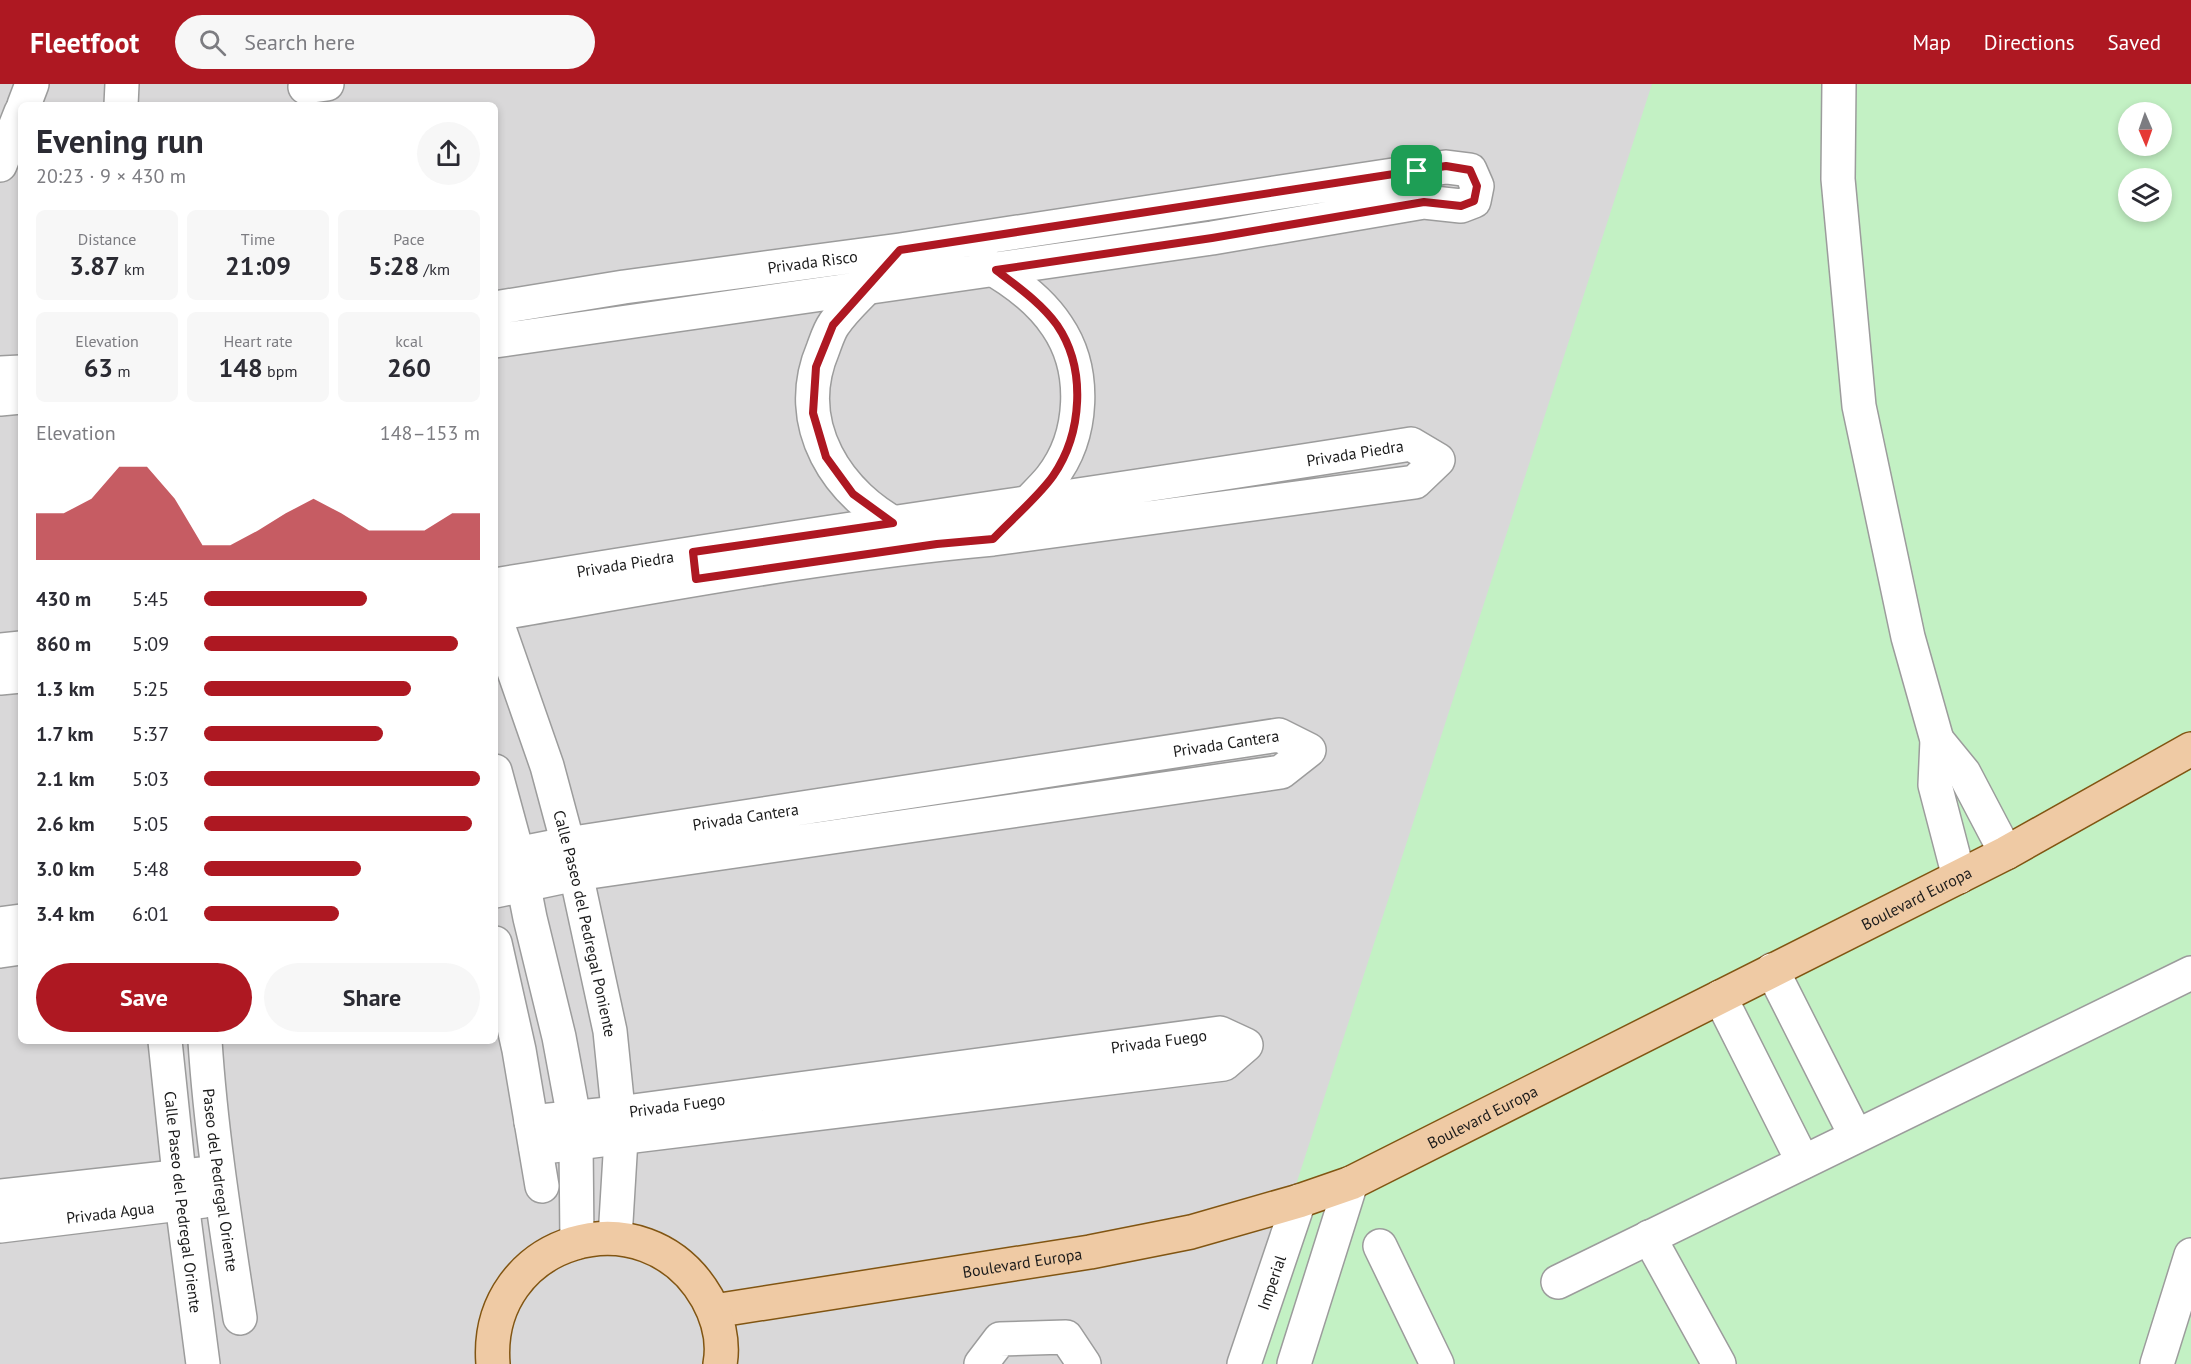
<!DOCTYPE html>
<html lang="en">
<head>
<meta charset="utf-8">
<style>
	body { margin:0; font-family:"PT Sans",sans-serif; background:#f7f7f7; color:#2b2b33; height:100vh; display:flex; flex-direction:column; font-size:22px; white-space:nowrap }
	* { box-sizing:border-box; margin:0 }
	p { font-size:20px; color:#7c7c81 }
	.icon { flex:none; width:33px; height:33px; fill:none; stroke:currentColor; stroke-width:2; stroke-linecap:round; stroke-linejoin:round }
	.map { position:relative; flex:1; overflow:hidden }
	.drawer { position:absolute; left:18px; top:18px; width:480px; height:942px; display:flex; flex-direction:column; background:#fff; border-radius:9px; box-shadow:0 3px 9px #0003 }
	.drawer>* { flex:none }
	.needle { width:39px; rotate:178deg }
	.tools { position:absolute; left:2118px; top:18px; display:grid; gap:12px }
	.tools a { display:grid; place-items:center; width:54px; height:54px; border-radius:50%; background:#fff; box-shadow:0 3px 9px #0003; font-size:30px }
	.pin { position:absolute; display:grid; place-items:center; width:51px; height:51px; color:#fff; margin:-26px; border-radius:12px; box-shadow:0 3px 9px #0006 }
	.round { display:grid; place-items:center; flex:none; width:63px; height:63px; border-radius:32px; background:#f7f7f7 }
	.overview { display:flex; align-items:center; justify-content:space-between; height:102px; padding:0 18px }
	h1 { font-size:33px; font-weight:700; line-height:45px }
	.metrics { display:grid; grid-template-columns:repeat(3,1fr); gap:9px; height:102px; padding:6px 18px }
	.metrics div { display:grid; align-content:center; border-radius:9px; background:#f7f7f7; text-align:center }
	.metrics b { font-size:26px; font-weight:700 }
	.metrics small { font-size:16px; font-weight:400 }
	.metrics p { font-size:16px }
	.chart { height:168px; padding:12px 18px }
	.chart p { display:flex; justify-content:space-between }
	.chart svg { width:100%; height:108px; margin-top:6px; fill:#ae1822; opacity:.7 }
	.button { display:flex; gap:12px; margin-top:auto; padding:12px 18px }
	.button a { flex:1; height:69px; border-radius:36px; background:#ae1822; color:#fff; font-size:24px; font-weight:700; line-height:69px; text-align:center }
	.button a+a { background:#f7f7f7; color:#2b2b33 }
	ul { padding:0 18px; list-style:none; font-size:20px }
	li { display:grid; grid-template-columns:96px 72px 1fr; align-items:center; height:45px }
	li i { height:15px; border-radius:8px; background:#ae1822 }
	header { display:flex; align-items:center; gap:36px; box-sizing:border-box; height:84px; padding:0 30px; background:#ae1822; color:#fff }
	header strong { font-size:28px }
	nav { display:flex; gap:33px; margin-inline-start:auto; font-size:21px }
	.search { width:420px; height:54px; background:#f7f7f7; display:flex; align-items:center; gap:15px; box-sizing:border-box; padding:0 21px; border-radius:33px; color:#7c7c81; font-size:22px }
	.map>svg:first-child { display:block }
	.residential { fill:#d9d8d9; fill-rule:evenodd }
	.park { fill:#c3f1c4; fill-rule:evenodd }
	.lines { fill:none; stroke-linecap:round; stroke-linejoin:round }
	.minor-casing { stroke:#9c9c9c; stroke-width:36 }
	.major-casing { stroke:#815512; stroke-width:36 }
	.minor { stroke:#fff; stroke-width:33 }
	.major { stroke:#efcaa4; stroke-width:33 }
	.route-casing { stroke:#fff; stroke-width:12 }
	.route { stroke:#ae1822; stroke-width:8 }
	.labels { text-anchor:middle; stroke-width:5; stroke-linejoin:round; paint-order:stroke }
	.street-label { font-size:16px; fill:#1b1b1b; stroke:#fff }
</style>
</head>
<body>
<header>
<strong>Fleetfoot</strong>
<div class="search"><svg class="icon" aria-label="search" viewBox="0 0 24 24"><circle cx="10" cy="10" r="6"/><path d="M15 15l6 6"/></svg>Search here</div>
<nav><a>Map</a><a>Directions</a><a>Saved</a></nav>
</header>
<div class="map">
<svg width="2191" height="1280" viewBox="0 0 2191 1280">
	<rect width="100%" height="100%" fill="#ece8e2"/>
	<path class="residential" d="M 0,0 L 2191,0 L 2191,1280 L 0,1280 ZM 21,21 L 495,21 L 495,957 L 21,957 ZM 2128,28 L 2162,28 L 2162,62 L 2128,62 ZM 2128,94 L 2162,94 L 2162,128 L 2128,128 Z"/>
	<path class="park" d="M 1652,0 L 2191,0 L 2191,1280 L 1238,1280 ZM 2128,28 L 2162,28 L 2162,62 L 2128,62 ZM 2128,94 L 2162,94 L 2162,128 L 2128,128 Z"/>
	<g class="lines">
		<g class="minor-casing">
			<g id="minor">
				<path d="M 1839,0 L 1838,95 L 1859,322 L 1908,553 L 1937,656 L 1935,701 L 1959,793"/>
				<path d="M 305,3 L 327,0"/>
				<path d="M 24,21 L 32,0"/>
				<path d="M 121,21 L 122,0"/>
				<path d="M 0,81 L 21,28"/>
				<path d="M 984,180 C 1011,195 1040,216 1057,242 C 1087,286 1084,352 1051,394 C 1043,404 1032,414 1023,424"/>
				<path d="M 871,199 C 859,212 844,225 834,240 C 829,247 826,257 823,265 C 791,340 837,412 905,445"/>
				<path id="s1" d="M 495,224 L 624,203 L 900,166 L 1446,83 L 1470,86 L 1477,102 L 1474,117 L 1461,122 L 1424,118 L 1212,154 L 495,257"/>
				<path d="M 0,289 L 21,288"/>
				<path d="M 0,315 L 21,313"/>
				<path id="s2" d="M 495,501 C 800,450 1106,409 1411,360 L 1438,376 L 1415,398 L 993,455 C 826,470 660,502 495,530"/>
				<path id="s3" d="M 495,533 L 547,682 L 576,790 L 610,947 L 621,1055 L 615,1154"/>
				<path d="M 0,566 L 21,564"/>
				<path d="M 0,594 L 21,592"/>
				<path d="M 1937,656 L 1964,689 L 2006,769"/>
				<path d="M 495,687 L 517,768 L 530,834 L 559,953 L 574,1034 L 576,1059 L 577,1158"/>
				<path id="s4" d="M 495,774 L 567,760 L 1279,651 L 1309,666 L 1281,688 L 576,790 L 495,807"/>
				<path d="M 0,840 L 21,837"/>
				<path d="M 495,859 L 519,966 L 542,1102"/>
				<path d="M 0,867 L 21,864"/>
				<path d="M 1772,886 L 1856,1052"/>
				<path d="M 1720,913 L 1803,1078"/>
				<path id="s5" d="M 165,957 L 182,1119 L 203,1280"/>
				<path id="s6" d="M 205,957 C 211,1050 226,1142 240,1234"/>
				<path id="s7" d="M 531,1038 L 618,1029 L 1220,949 L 1246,961 L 1224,980 L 536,1064"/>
				<path d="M 0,1112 L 202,1090"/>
				<path id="s8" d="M 0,1142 L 204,1117"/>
				<path d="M 1649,1153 L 1719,1280"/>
				<path d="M 1380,1162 L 1437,1280"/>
				<path d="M 1558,1198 L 2191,889"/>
				<path d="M 981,1280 L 1000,1255 L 1066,1253 L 1084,1280"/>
				<path id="s9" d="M 1244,1280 L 1299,1117"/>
				<path d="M 1294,1280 L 1351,1099"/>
				<path d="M 2157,1280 L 2191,1171"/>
			</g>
		</g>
		<g class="major-casing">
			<g id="major">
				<path id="s10" d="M 714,1227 L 1090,1168 L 1191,1148 L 1299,1117 L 1351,1099 L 2006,769 L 2191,665"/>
				<path d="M 493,1280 C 483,1155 645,1106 707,1214 C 718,1234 724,1258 720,1280"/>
			</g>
		</g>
		<use href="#minor" class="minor"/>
		<use href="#major" class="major"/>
	</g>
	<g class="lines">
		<g class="route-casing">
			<path id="route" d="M 1446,82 L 1470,86 L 1477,102 L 1474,117 L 1461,122 L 1424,118 L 1212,154 L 996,186 C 1018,203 1041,219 1057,241 C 1087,285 1082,350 1053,392 C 1039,412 1010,437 993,455 L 937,460 L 696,495 L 693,468 L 893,439 L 853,410 L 826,373 L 813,329 L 816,283 L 833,241 L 900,166 Z"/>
		</g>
		<use href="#route" class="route"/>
	</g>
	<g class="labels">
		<g class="street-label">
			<text dy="6" stroke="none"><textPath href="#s1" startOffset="321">Privada Risco</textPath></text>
			<text dy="6" stroke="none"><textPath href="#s2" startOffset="870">Privada Piedra</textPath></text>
			<text dy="6" stroke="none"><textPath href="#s2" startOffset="132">Privada Piedra</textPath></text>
			<text dy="6" stroke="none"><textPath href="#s4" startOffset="740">Privada Cantera</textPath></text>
			<text dy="6" stroke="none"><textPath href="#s4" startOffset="254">Privada Cantera</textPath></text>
			<text dy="6" stroke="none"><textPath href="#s10" startOffset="1284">Boulevard Europa</textPath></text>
			<text dy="6" stroke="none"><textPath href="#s3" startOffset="320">Calle Paseo del Pedregal Poniente</textPath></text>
			<text dy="6" stroke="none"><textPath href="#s7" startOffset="633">Privada Fuego</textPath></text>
			<text dy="6" stroke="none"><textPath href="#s7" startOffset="147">Privada Fuego</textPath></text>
			<text dy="6" stroke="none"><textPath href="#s10" startOffset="798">Boulevard Europa</textPath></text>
			<text dy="6" stroke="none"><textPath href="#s6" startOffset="140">Paseo del Pedregal Oriente</textPath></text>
			<text dy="6" stroke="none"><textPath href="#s5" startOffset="162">Calle Paseo del Pedregal Oriente</textPath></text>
			<text dy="6" stroke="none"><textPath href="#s8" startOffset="111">Privada Agua</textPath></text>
			<text dy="6" stroke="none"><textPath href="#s10" startOffset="312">Boulevard Europa</textPath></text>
			<text dy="6" stroke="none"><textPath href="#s9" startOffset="86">Imperial</textPath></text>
		</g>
	</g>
</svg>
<div class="tools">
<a><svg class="needle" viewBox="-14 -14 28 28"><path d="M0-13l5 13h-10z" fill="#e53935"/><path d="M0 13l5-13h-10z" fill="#7c7c81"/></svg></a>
<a><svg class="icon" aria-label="layers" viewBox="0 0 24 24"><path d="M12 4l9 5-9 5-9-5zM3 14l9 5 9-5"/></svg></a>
</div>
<div class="pin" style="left:1417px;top:87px;background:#1e9e55"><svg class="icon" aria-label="arrive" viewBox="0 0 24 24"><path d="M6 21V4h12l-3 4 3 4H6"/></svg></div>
<section class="drawer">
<div class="overview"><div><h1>Evening run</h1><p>20:23 · 9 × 430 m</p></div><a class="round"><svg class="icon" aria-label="share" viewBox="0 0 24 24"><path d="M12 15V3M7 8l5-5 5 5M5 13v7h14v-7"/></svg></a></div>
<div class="metrics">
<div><p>Distance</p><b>3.87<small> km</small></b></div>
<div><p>Time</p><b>21:09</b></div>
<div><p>Pace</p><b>5:28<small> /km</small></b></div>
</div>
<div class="metrics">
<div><p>Elevation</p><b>63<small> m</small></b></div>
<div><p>Heart rate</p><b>148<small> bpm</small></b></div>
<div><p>kcal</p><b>260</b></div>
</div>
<div class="chart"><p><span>Elevation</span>148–153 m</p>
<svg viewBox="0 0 160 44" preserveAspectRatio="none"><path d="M0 44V25L10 25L20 19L30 6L40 6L50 19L60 38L70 38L80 32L90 25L100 19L110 25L120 32L130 32L140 32L150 25L160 25V44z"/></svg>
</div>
<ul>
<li><b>430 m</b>5:45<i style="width:59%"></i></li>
<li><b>860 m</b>5:09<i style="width:92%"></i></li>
<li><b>1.3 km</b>5:25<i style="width:75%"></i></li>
<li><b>1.7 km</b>5:37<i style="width:65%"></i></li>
<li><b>2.1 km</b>5:03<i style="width:100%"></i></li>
<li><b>2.6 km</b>5:05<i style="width:97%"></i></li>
<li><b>3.0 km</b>5:48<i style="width:57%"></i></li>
<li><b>3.4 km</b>6:01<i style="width:49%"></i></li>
</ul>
<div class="button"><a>Save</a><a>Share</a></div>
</section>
</div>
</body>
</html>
